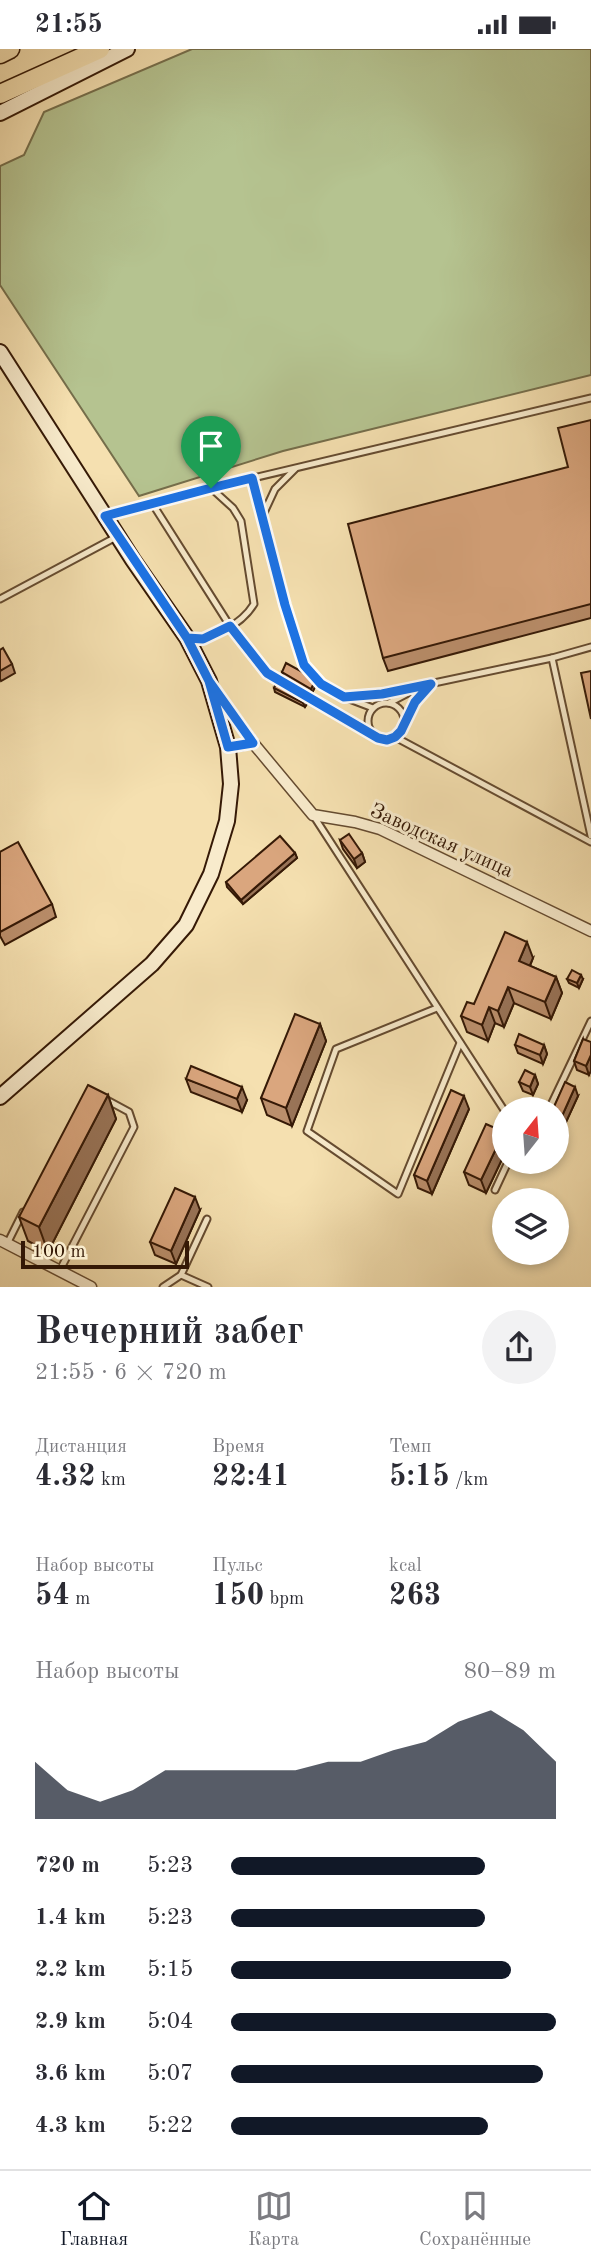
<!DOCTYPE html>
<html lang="ru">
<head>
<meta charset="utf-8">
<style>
	body { margin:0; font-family:"Old Standard TT",serif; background:#f2f2f3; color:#2b2b33; height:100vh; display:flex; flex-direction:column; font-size:26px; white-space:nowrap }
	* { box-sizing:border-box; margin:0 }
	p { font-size:23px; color:#7c7c81 }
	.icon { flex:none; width:38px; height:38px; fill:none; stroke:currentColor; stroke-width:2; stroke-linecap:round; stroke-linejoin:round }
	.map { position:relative; height:1238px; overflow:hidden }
	.sheet { display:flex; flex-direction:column; background:#fff; flex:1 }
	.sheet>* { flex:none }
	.needle { width:46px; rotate:17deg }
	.controls { position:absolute; left:492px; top:1048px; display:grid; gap:14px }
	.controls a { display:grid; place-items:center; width:77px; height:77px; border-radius:50%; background:#fff; box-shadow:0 4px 10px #0003; font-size:35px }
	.scale { position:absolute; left:21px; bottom:18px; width:168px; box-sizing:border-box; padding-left:7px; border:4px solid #351906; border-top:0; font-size:19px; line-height:24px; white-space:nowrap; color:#351906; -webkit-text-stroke:5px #f8ebcc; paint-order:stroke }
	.pin { position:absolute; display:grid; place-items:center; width:60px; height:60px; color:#fff; margin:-72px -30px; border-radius:50% 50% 50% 0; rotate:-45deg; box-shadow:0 0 7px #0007 }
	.pin .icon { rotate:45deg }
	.round { display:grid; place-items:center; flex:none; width:74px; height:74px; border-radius:37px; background:#f2f2f3 }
	.head { display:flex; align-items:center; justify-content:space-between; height:119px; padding:0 35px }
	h1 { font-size:38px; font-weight:700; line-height:52px }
	.figures { display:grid; grid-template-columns:repeat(3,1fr); gap:10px; height:119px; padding:7px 35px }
	.figures div { display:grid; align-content:center }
	.figures b { font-size:30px; font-weight:700 }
	.figures small { font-size:19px; font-weight:400 }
	.figures p { font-size:19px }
	.chart { height:196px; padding:14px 35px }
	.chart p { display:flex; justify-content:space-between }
	.chart svg { width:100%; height:126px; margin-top:7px; fill:#111827; opacity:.7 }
	ul { padding:0 35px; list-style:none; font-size:23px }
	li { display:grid; grid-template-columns:112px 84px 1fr; align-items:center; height:52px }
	li i { height:18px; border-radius:9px; background:#111827 }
	.status { display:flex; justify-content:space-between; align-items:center; height:49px; padding:0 35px; background:#fff; direction:ltr }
	.status svg { height:19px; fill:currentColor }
	.menu { display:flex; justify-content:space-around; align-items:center; height:98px; border-top:2px solid #e1e1e2; background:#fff; font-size:19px; color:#7c7c81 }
	.menu a { display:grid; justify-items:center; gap:4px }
	.menu .active { color:#111827 }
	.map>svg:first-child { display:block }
	.green { fill:#b5c390; stroke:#756e4b; stroke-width:2 }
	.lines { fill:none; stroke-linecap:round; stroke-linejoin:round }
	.lane-casing { stroke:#654b30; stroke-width:9 }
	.street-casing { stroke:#654b30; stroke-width:13 }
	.secondary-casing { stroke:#351906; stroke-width:18 }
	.highway-casing { stroke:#351906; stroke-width:21 }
	.lane { stroke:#f8ebcc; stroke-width:5 }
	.street { stroke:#f8ebcc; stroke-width:10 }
	.secondary { stroke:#f8ebcc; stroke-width:14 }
	.highway { stroke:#f5e0b0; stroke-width:18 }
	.wall { fill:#bb8f6c; stroke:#351906; stroke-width:2 }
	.shaded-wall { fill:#997458; stroke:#351906; stroke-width:2 }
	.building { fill:#daa67e; stroke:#351906; stroke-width:2 }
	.route-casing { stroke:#fff; stroke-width:14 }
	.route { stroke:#1a73e8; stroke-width:9 }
	.labels { text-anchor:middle; stroke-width:6; stroke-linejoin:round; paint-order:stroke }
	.street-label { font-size:21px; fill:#351906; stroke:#f8ebcc }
</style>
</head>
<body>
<div class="status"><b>21:55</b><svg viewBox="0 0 49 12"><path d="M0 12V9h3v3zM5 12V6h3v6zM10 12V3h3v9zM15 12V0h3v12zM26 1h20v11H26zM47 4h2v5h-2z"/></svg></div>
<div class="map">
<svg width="591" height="1238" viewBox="0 0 591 1238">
	<rect width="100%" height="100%" fill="#f5e0b0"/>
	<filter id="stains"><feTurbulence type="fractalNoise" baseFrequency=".00286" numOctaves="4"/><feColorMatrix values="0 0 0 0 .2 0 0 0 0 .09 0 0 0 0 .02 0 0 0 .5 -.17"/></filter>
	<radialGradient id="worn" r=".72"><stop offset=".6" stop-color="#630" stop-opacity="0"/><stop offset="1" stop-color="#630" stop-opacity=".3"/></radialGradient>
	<path class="green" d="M 192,0 L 591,0 L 591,326 L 283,402 L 139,447 L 0,236 L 0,117 L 24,106 L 44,63 Z"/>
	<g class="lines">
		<g class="lane-casing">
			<g id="lane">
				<path d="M 252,429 L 285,557 L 304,616 L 322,635 L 344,648 L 373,659"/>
				<path d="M 152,454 L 230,577 L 267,624 L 371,684"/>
				<path d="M 108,466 L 232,434 L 591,349"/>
				<path d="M 262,468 L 275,440 L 295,420"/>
				<path d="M 0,550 L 118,487"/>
				<path d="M 189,590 C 213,590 241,576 254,555 L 241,472 L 233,459 L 211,439"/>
				<path d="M 552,609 L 591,787"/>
				<path d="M 348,648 L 382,645 L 552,609 L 591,598"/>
				<path d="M 389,654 L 412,642"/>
				<circle cx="386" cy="672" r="18"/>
				<path d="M 405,672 L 415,653 L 431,635"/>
				<path d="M 395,688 L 591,793"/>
				<path d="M 313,766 L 504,1061"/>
				<path d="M 437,959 L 336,1000 L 307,1082 L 398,1145 L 460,994"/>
				<path d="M 549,1060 L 591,972"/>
				<path d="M 495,1141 L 508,1113"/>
				<path d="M 7,1195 L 23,1163"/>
				<path d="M 60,1221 L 134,1078 L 129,1063 L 105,1050"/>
				<path d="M 181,1226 L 208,1238"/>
				<path d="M 163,1238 L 181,1226 L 207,1170"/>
			</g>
		</g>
		<g class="street-casing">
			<g id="street">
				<path d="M 215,641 L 253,694 L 313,766 L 355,773 L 380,780 L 591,882"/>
				<path d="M 228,698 L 253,694"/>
				<path d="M 0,1191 L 91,1238"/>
			</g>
		</g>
		<g class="secondary-casing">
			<g id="secondary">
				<path d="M 0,64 L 127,0"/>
				<path d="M 0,303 L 133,511 L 187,589 L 209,632 L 228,698 L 231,735 L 227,772 L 211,825 L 186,876 L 152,915 L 0,1048"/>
			</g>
		</g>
		<g class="highway-casing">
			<g id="highway">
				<path d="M 0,5 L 10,0"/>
				<path d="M 0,45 L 100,0"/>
			</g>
		</g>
		<use href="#lane" class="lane"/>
		<use href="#street" class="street"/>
		<use href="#secondary" class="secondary"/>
		<use href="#highway" class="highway"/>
	</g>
	<g class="wall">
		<path d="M 591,371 L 591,569 L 388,622 L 383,609 L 568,418 Z"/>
		<path d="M 0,601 L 12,615 L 15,624 L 1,632 L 0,630 Z"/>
		<path d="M 282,623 L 315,632 L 316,636 L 312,644 L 283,627 Z"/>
		<path d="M 274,639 L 306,649 L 308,653 L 305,658 L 275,643 Z"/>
		<path d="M 340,791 L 362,804 L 365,813 L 357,819 L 343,800 Z"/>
		<path d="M 0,803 L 52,855 L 56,868 L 5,896 L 0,887 Z"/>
		<path d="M 295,804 L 297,809 L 243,855 L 227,838 L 226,833 Z"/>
		<path d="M 533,909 L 530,917 L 556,928 L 562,944 L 551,970 L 514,954 L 504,978 L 495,974 L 488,992 L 467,983 L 461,967 L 474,955 Z"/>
		<path d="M 567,930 L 583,930 L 579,939 L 569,934 Z"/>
		<path d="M 320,975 L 326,992 L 292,1077 L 267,1066 L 261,1049 Z"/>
		<path d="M 583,990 L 589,1026 L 577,1021 L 574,1012 Z"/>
		<path d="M 515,996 L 544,996 L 547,1005 L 543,1015 L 518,1004 Z"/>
		<path d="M 535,1026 L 538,1035 L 533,1046 L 523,1042 L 519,1033 Z"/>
		<path d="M 186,1030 L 247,1051 L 242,1063 L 191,1043 Z"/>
		<path d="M 108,1046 L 116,1070 L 48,1203 L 28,1192 L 19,1168 Z"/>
		<path d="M 578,1047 L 561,1084 L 556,1082 L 556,1060 Z"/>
		<path d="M 469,1060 L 432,1145 L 418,1139 L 414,1126 Z"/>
		<path d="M 504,1083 L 504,1106 L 486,1144 L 469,1136 L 464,1123 Z"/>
		<path d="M 200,1161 L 176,1215 L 155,1206 L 150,1193 Z"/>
	</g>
	<g class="shaded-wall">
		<path d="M 315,632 L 316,636 L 312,644 L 311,640 Z"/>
		<path d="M 306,649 L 308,653 L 305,658 L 303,654 Z"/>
		<path d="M 295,804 L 297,809 L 243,855 L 241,851 Z"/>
		<path d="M 362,804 L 365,813 L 357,819 L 354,810 Z"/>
		<path d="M 527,893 L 533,909 L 525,928 L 519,912 Z"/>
		<path d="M 581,926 L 583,930 L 579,939 L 577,934 Z"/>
		<path d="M 556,928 L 562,944 L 551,970 L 545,953 Z"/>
		<path d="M 508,938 L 514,954 L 504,978 L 498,962 Z"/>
		<path d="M 489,958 L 495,974 L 488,992 L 482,976 Z"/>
		<path d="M 320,975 L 326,992 L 292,1077 L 286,1059 Z"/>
		<path d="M 544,996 L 547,1005 L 543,1015 L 540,1006 Z"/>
		<path d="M 591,1006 L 591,1022 L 589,1026 L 586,1017 Z"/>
		<path d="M 535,1026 L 538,1035 L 533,1046 L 530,1038 Z"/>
		<path d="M 242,1038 L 247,1051 L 242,1063 L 237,1050 Z"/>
		<path d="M 575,1038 L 578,1047 L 561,1084 L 558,1076 Z"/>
		<path d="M 108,1046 L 116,1070 L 48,1203 L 39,1178 Z"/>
		<path d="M 464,1047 L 469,1060 L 432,1145 L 427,1132 Z"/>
		<path d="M 504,1083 L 504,1106 L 486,1144 L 481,1131 Z"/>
		<path d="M 195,1148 L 200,1161 L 176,1215 L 171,1202 Z"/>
	</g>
	<g class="building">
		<path d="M 591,371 L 591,555 L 383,609 L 348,475 L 568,418 L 558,379 Z"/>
		<path d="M 3,599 L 12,615 L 0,622 L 0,601 Z"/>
		<path d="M 286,614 L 308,626 L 315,632 L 311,640 L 282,623 Z"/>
		<path d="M 591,622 L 591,670 L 581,624 Z"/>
		<path d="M 277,632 L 306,649 L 303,654 L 274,639 Z"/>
		<path d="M 349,785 L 362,804 L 354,810 L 340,791 Z"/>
		<path d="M 280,787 L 295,804 L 241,851 L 226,833 Z"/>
		<path d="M 18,793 L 52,855 L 0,883 L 0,803 Z"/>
		<path d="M 505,883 L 527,893 L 519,912 L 556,928 L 545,953 L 508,938 L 498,962 L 489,958 L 482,976 L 461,967 L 467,953 L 474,955 Z"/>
		<path d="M 572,921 L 581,926 L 577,934 L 567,930 Z"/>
		<path d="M 295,965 L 320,975 L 286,1059 L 261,1049 Z"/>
		<path d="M 519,985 L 544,996 L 540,1006 L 515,996 Z"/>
		<path d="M 583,990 L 591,993 L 591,1006 L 586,1017 L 574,1012 Z"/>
		<path d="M 191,1017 L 242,1038 L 237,1050 L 186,1030 Z"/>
		<path d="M 525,1021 L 535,1026 L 530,1038 L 519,1033 Z"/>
		<path d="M 565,1033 L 575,1038 L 558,1076 L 556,1075 L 556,1060 L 553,1060 Z"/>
		<path d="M 88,1036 L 108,1046 L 39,1178 L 19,1168 Z"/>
		<path d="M 451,1041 L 464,1047 L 427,1132 L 414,1126 Z"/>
		<path d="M 486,1075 L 504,1083 L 481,1131 L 464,1123 Z"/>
		<path d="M 175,1139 L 195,1148 L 171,1202 L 150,1193 Z"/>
	</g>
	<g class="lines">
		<g class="route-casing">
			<path id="route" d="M 211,439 L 105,467 L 187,589 L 209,632 L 253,694 L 228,698 L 209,632 L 187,589 L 203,590 L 230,577 L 267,624 L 378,689 L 387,691 L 395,688 L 401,682 L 415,653 L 431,635 L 382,645 L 344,648 L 321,635 L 304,616 L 285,556 L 252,429 L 211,439"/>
		</g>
		<use href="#route" class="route"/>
	</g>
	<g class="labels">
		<g class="street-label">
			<text transform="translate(442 791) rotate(24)" y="7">Заводская улица</text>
		</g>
	</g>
	<rect width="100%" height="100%" filter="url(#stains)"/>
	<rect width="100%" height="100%" fill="url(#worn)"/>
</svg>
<div class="controls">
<a><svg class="needle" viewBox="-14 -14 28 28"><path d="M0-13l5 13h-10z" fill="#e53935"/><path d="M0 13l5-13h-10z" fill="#7c7c81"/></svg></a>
<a><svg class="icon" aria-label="layers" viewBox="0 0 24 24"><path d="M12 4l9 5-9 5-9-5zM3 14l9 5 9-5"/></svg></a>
</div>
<div class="scale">100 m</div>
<div class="pin" style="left:211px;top:439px;background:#1e9e55"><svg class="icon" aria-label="arrive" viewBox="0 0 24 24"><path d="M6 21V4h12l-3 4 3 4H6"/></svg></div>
</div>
<section class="sheet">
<div class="head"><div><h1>Вечерний забег</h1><p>21:55 · 6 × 720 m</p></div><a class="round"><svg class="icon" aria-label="share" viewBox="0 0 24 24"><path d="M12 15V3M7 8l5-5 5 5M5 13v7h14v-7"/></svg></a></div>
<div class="figures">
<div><p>Дистанция</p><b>4.32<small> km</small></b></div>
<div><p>Время</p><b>22:41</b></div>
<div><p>Темп</p><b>5:15<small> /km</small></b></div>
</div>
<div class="figures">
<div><p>Набор высоты</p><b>54<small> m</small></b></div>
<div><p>Пульс</p><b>150<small> bpm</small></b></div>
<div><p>kcal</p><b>263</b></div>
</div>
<div class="chart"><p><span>Набор высоты</span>80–89 m</p>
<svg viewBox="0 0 160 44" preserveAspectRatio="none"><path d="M0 44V24L10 34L20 38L30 34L40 27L50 27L60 27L70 27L80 27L90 24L100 24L110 20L120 17L130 10L140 6L150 13L160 24V44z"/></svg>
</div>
<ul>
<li><b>720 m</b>5:23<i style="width:78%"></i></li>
<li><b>1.4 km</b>5:23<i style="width:78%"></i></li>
<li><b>2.2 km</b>5:15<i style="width:86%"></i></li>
<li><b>2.9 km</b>5:04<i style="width:100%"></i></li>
<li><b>3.6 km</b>5:07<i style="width:96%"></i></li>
<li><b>4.3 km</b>5:22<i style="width:79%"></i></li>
</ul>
</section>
<nav class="menu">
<a class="active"><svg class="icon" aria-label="home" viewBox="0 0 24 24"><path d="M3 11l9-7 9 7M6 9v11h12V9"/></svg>Главная</a>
<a><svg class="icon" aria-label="map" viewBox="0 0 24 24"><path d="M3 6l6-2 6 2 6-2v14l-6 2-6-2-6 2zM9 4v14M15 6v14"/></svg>Карта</a>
<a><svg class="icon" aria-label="saved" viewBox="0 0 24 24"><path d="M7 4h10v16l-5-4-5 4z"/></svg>Сохранённые</a>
</nav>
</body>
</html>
